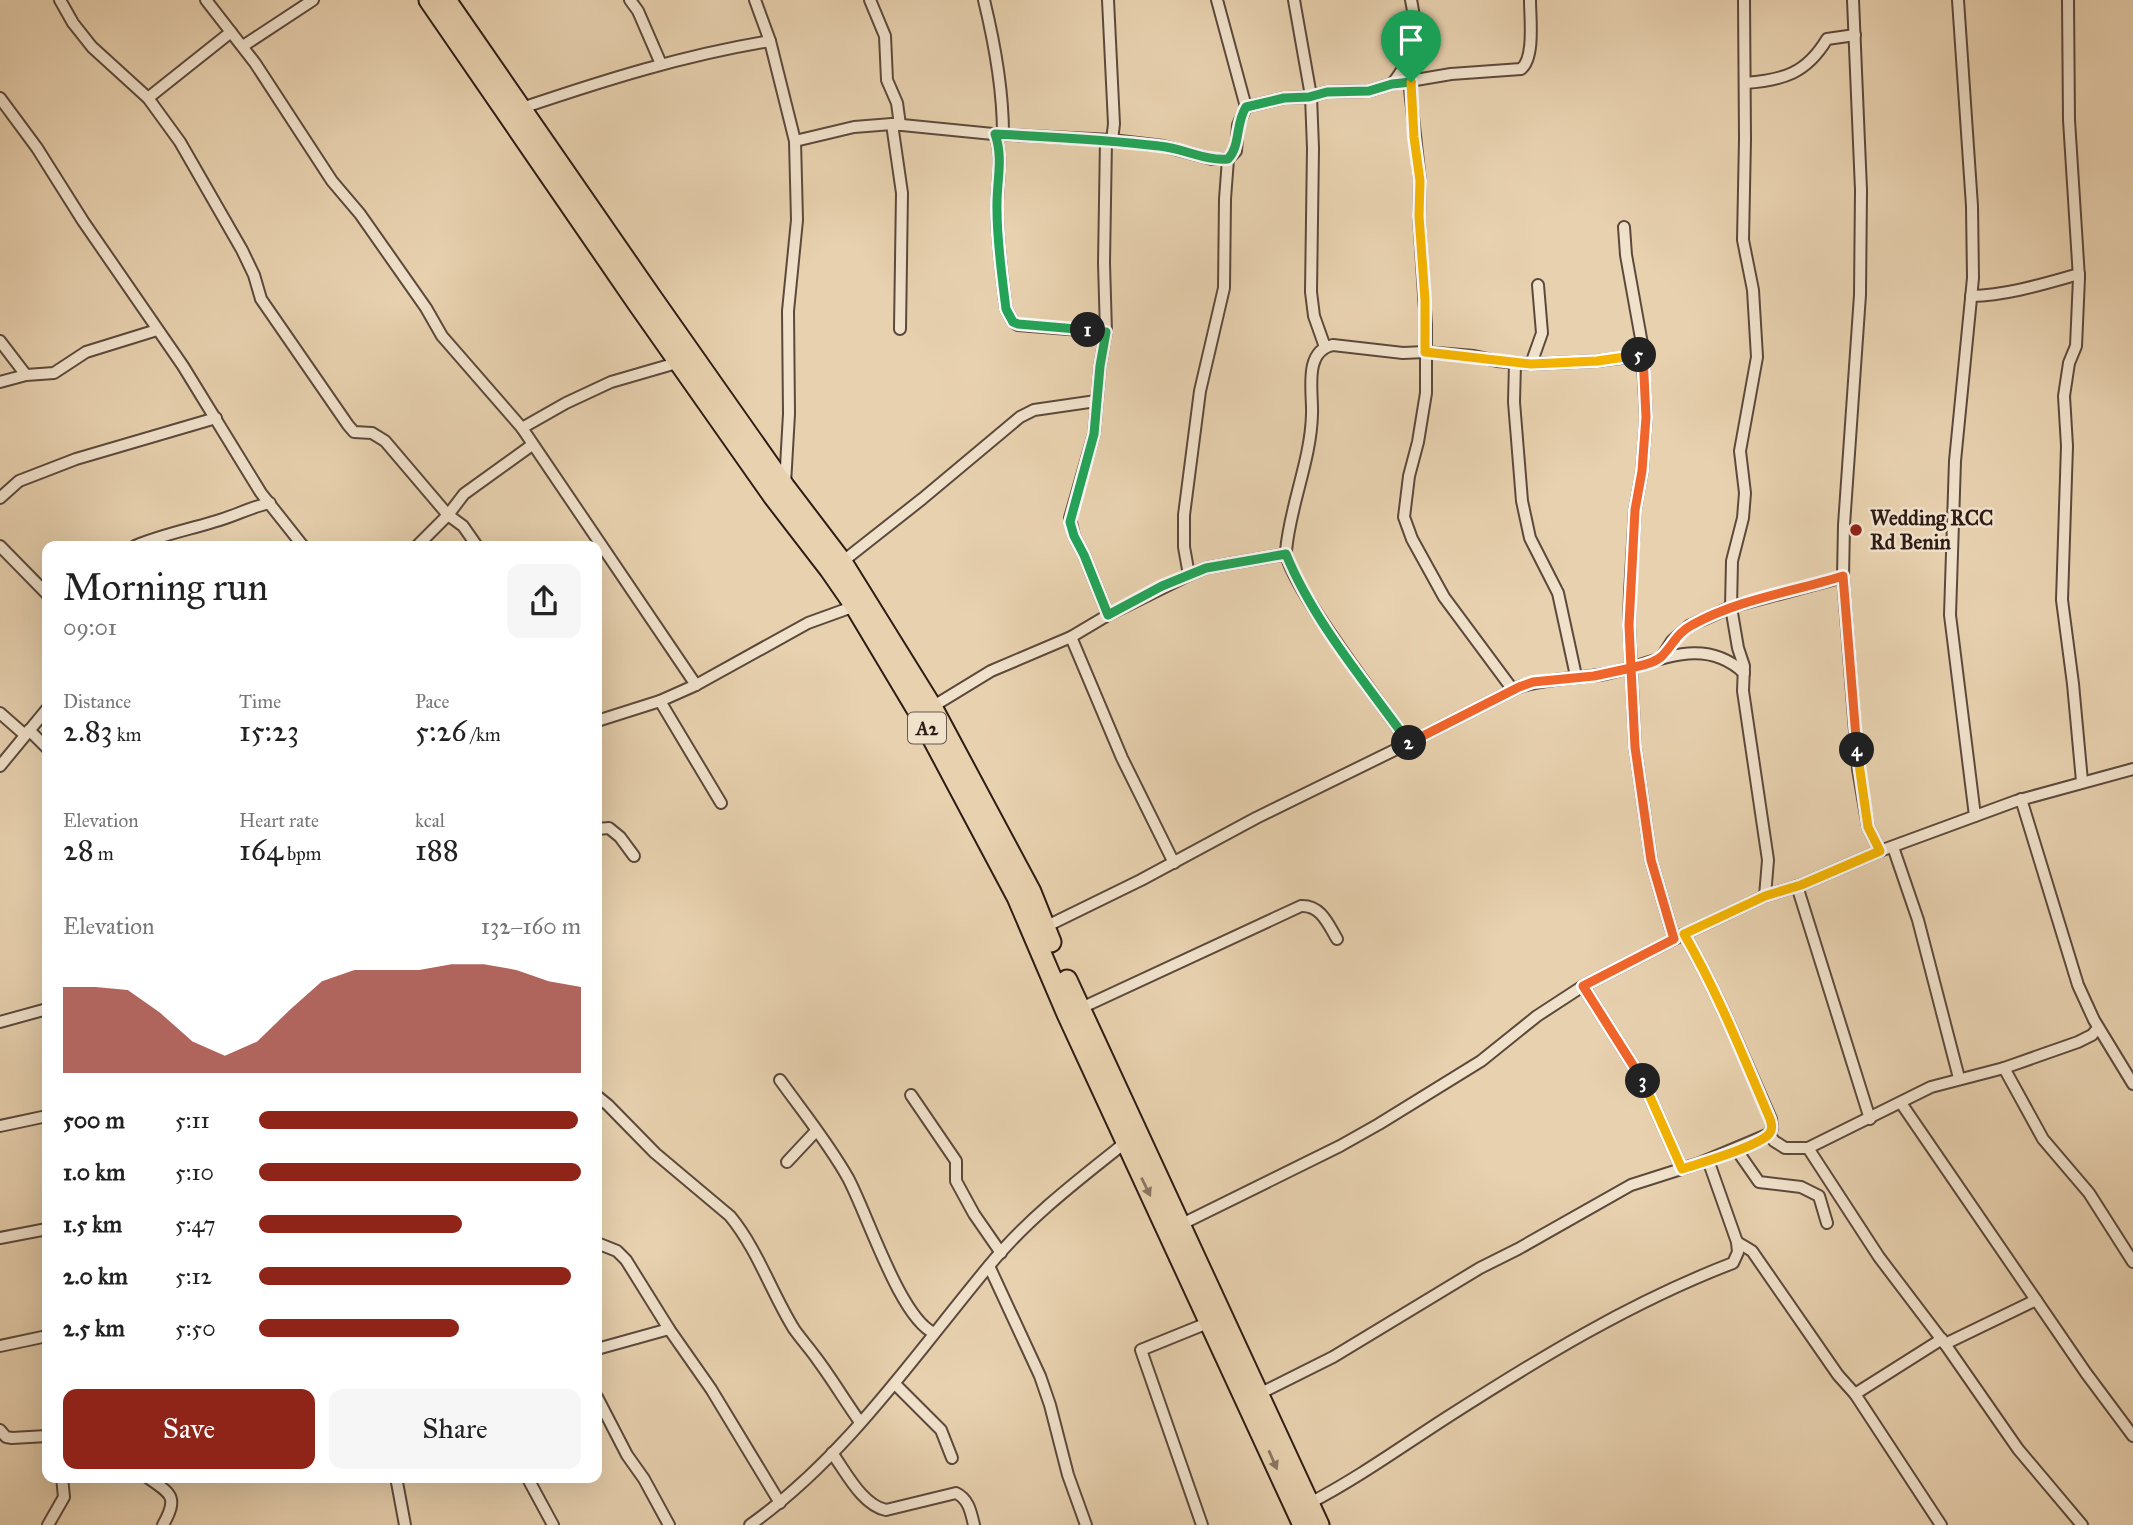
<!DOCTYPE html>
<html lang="en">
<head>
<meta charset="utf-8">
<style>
	body { margin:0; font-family:"IM FELL Great Primer",serif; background:#f6f6f6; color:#222; height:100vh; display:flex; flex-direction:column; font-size:26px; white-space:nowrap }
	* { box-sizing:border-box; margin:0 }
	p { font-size:23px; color:#767676 }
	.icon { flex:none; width:38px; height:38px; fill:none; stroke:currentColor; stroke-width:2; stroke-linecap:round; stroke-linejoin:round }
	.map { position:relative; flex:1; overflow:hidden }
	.details { position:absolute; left:42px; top:541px; width:560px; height:942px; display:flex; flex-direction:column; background:#fff; border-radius:14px; box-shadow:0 7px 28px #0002 }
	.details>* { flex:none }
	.pin { position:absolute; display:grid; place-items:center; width:60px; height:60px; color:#fff; margin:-72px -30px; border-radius:50% 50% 50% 0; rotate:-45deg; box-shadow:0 0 7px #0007 }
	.pin .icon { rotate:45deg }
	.km { position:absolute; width:35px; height:35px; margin:-18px; border-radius:50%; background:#222; color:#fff; font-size:19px; line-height:35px; text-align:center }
	.round { display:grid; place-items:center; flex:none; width:74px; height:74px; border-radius:14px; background:#f6f6f6 }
	.head { display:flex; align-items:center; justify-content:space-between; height:119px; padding:0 21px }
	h1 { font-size:38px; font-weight:600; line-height:52px }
	.metrics { display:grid; grid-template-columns:repeat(3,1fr); gap:10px; height:119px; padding:7px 21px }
	.metrics div { display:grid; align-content:center }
	.metrics b { font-size:30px; font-weight:600 }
	.metrics small { font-size:19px; font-weight:400 }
	.metrics p { font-size:19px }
	.chart { height:196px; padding:14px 21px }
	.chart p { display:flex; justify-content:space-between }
	.chart svg { width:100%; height:126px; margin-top:7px; fill:#8f2418; opacity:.7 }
	.primary-button { display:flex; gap:14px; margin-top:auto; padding:14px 21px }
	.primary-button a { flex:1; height:80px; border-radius:14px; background:#8f2418; color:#fff; font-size:28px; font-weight:600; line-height:80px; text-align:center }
	.primary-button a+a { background:#f6f6f6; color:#222 }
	ul { padding:0 21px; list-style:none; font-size:23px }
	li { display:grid; grid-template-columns:112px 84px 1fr; align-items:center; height:52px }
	li i { height:18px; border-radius:9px; background:#8f2418 }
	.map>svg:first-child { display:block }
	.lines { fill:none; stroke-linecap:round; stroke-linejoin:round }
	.minor-casing { stroke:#5c493c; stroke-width:14 }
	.trunk-casing { stroke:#2d1c15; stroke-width:23 }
	.minor { stroke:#f0e1cb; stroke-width:10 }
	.trunk { stroke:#e8d1af; stroke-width:19 }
	.oneway { fill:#8a7662 }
	.split-1-casing { stroke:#fff; stroke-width:14 }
	.split-2-casing { stroke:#fff; stroke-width:14 }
	.split-3-casing { stroke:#fff; stroke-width:14 }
	.split-4-casing { stroke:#fff; stroke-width:14 }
	.split-5-casing { stroke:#fff; stroke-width:14 }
	.split-6-casing { stroke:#fff; stroke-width:14 }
	.split-1 { stroke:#22a559; stroke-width:9 }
	.split-2 { stroke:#22a559; stroke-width:9 }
	.split-3 { stroke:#f0652b; stroke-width:9 }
	.split-4 { stroke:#f5b400; stroke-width:9 }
	.split-5 { stroke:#f0652b; stroke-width:9 }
	.split-6 { stroke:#f5b400; stroke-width:9 }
	.poi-dot { fill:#8f2418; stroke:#f0e1cb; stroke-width:2.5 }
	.labels { text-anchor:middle; stroke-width:5; stroke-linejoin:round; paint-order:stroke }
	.shield { fill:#f0e1cb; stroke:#68574c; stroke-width:2 }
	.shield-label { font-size:19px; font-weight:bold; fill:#2d1c15 }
	.poi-label { font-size:21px; font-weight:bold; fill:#2d1c15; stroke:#f0e1cb; text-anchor:start }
</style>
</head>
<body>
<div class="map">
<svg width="2133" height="1525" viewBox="0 0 2133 1525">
	<rect width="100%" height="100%" fill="#e8d1af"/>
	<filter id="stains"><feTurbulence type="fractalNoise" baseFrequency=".00286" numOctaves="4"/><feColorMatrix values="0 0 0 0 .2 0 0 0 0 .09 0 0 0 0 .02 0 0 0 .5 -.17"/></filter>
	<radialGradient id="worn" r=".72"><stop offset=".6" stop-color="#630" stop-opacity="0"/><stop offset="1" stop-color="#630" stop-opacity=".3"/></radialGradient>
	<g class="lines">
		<g class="minor-casing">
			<g id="minor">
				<path d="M 60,0 L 73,23 L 92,47 L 148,98 L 180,142 L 242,250 L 254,275 L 261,299 L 348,425 L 354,432 L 372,433 L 385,441 L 448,515 L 463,526 L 477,546"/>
				<path d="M 206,0 L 255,63 L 332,181 L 360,214 L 426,308 L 442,336 L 522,428 L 696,685"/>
				<path d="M 630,0 L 638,11 L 661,64"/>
				<path d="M 755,0 L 770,41 L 795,141 L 797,220 L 788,311 L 789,414 L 785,484"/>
				<path d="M 870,0 L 885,36 L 887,80 L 897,103 L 900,125"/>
				<path d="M 984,0 C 995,45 1003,88 1003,134"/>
				<path d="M 1108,0 L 1114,124 L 1112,140"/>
				<path d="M 1217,0 L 1246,107"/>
				<path d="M 1294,0 L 1311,96 L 1313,148 L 1311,292 L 1314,316 L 1325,347"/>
				<path d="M 1744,0 L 1745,139 L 1743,240 L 1753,290 L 1757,357 L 1740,451 L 1745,493 L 1743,518 L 1732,561 L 1731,607 L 1738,648 L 1744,666 L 1743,691 L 1768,860 L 1765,896"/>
				<path d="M 1853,0 L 1861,190 L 1860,295 L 1844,525 L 1843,577 L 1858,769 L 1868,827 L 1880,851"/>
				<path d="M 1958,0 L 1972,206 L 1973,278 L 1955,461 L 1950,615 L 1975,816"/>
				<path d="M 2068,0 L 2069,120 L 2079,278 L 2076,346 L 2069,363 L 2064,396 L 2067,446 L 2062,600 L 2073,684 L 2082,781"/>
				<path d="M 243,46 L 313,0"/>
				<path d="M 1407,62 L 1420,181 L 1419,217 L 1426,325 L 1426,393 L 1418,442 L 1409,476 L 1404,517 L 1412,539 L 1444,597 L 1513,690"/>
				<path d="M 1745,83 C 1783,80 1806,74 1827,39 L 1855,35"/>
				<path d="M 1392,84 C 1413,59 1419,32 1411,0"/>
				<path d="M 0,98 L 37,148 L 83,221 L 183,366 L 261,493 L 303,546"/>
				<path d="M 148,98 L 231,32"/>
				<path d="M 522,108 C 605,80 684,55 770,41"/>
				<path d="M 892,124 L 902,193 L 900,329"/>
				<path d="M 995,134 C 1004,159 996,184 997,210 C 997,243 1002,276 1006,309 L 1013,322 L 1018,325 L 1106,332"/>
				<path d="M 1106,140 L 1104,263 L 1106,332 L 1100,366 L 1094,434 L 1070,518 L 1074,536 L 1084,555 L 1108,615"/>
				<path d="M 795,141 L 854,127 L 892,124 L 993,134 L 1112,140 L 1163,146 L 1212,159 L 1228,159"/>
				<path d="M 1624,227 L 1626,255 L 1642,344 L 1646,417 L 1642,471 L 1635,510 L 1630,593 L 1629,625 L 1635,747 L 1651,860 L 1674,939"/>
				<path d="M 1971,296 C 2009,295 2043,284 2079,274"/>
				<path d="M 0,341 L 26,375"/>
				<path d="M 1515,363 L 1514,402 L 1522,501 L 1530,538 L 1558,593 L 1576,676"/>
				<path d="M 1531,364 L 1597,361 L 1643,355"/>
				<path d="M 0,382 L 26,375 L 54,373 L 86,352 L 157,330"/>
				<path d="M 522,428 L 566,403 L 611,382 L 680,362"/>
				<path d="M 0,498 L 19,481 L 76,459 L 216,418"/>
				<path d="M 0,546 L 47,594"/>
				<path d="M 135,546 C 161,535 187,530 213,522 C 233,517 250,507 270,503"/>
				<path d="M 417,546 L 448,515 L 464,494 L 532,445"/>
				<path d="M 842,562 L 922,499 L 1020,417 L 1034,410 L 1096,401"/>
				<path d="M 1189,575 L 1184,547 L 1184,515 L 1200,391 L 1224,288 L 1225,199 L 1228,159 L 1236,151 L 1238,125 L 1246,107 L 1284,98 L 1309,97 L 1327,92 L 1369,91 L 1392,84 L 1451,74 L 1521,69 C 1535,58 1530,18 1530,0"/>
				<path d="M 1071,637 L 1122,758 L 1174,863"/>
				<path d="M 1661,658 L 1672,641 L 1689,626 L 1731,607 L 1843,577"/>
				<path d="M 660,701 L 721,803"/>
				<path d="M 932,707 L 991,671 L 1071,637 L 1108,615 L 1189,575 L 1206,568 L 1286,554"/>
				<path d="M 0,713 L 25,735"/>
				<path d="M 597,721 L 660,701 L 696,685 L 808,623 L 855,606"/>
				<path d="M 29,730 L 47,748"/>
				<path d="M 1409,743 C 1388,714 1284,578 1286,551 C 1290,505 1311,460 1312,414 C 1313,392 1303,351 1333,345 L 1403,353 L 1425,352 L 1474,356 L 1497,361 L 1531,364 L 1542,333 L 1538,285"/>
				<path d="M 0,766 L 47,709"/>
				<path d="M 2021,799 L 2078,985 L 2094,1020 L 2133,1084"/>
				<path d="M 597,829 L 609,828 L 620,837 L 634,856"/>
				<path d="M 1893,847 L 1918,920 L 1959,1078"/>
				<path d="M 1797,886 L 1870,1119"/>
				<path d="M 1045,927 L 1141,880 L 1256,818 L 1409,743 L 1519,687 C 1547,678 1577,679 1605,674 C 1654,665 1701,633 1744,673"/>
				<path d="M 1583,986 L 1643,1081 L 1682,1169"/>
				<path d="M 1079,1009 L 1301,906 C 1321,905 1328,924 1337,939"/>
				<path d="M 0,1022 L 47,1009"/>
				<path d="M 2004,1068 L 2043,1139 L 2089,1193 L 2133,1262"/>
				<path d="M 780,1080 C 803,1112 829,1144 848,1178 C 867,1213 900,1318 934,1333"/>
				<path d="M 911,1095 L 956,1161 L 956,1181 L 974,1214 L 1001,1253"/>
				<path d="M 597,1096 L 608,1105 L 655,1153 L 730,1216 C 758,1250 771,1292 794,1329 C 801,1339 810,1349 817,1359 C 832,1379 845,1401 860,1422"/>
				<path d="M 1901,1103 L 2086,1373 L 2133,1436"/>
				<path d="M 0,1126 L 47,1116"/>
				<path d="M 1769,1134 L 1774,1141 L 1785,1148 L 1808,1148 L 1931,1087 L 2004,1068 L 2078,1042 L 2092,1035 L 2098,1028"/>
				<path d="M 1808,1148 L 1879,1257 L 1945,1344 L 2018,1449 L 2082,1525"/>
				<path d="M 1736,1149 L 1759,1182 L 1801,1187 L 1819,1196 L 1827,1223"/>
				<path d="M 787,1162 L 816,1131"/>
				<path d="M 1180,1225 L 1340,1146 L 1379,1124 L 1481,1061 L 1537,1016 L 1583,986 L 1680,936 L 1765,896 L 1801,885 L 1880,851 L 2016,801 L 2133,769"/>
				<path d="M 0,1238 L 47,1229"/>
				<path d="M 1737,1242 L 1752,1251 L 1838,1375 L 1855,1394"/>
				<path d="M 597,1243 L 617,1251 L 626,1260 L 669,1329 L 711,1389 L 780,1503"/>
				<path d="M 989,1266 L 1040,1376 L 1050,1405 L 1068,1475 L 1086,1525"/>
				<path d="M 1945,1344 L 2036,1300"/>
				<path d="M 0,1346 L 47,1336"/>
				<path d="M 597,1349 L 669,1329"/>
				<path d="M 895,1384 L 941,1430 L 952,1458"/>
				<path d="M 1259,1394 L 1333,1357 L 1480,1268 L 1518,1249 L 1631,1185 L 1700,1163 L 1769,1134 L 1772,1128 L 1771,1119 C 1743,1056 1718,993 1684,934"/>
				<path d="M 597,1397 L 627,1455 L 644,1479 L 669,1525"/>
				<path d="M 0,1430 L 6,1437 L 12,1438 L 47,1436"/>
				<path d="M 832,1453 C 846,1472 862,1505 886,1510 L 956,1493 C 969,1499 971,1513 974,1525"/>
				<path d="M 147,1477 C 171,1494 179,1496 163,1525"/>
				<path d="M 396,1477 L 405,1525"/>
				<path d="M 527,1477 L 553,1525"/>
				<path d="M 1310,1503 C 1358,1478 1401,1447 1446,1418 C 1538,1359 1631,1302 1733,1263 L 1738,1252 L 1737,1242 L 1708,1160"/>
				<path d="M 48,1525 L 64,1497 L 62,1477"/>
				<path d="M 750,1525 C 846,1457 914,1356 988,1267 C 1027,1219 1078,1180 1126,1142"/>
				<path d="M 1202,1525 L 1141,1350 L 1210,1322"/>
				<path d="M 1941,1525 L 1855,1394 L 1942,1339"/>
			</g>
		</g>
		<g class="trunk-casing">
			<g id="trunk">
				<path d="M 429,0 L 638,304 L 773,496 L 830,570 L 855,606 L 919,713 L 1017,897 L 1067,1014 L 1303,1525"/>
				<path d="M 446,0 L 650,295 L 785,487 L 842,562 L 932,707 L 1031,892 L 1051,942"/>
				<path d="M 1067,980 L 1319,1525"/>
			</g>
		</g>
		<use href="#minor" class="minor"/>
		<use href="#trunk" class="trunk"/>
	</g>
	<defs><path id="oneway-solid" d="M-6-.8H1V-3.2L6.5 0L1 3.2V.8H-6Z" transform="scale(1.75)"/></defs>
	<g class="oneway">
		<use href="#oneway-solid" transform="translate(1146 1187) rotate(64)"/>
		<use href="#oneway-solid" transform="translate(1273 1460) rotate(66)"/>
	</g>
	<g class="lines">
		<g class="split-1-casing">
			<path id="split-1" d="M 1088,330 L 1018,324 L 1013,322 L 1006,309 C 1002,276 997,243 997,210 C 996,183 1004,159 995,134 C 1050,137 1104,139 1159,146 C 1182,148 1205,161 1228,159 C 1241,145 1235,124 1246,107 L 1284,98 L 1309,97 L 1327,92 L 1369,91 L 1392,84 L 1411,82"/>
		</g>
		<g class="split-2-casing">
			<path id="split-2" d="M 1088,330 L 1106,332 L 1100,366 L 1094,434 L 1070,522 L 1074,536 L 1084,555 L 1108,615 L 1162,586 L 1206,568 L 1286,554 C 1313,621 1367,684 1409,743"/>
		</g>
		<g class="split-3-casing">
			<path id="split-3" d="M 1409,743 L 1519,687 L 1533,682 L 1594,676 L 1631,668 L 1635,747 L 1651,860 L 1674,939 L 1583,986 L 1643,1081"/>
		</g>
		<g class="split-4-casing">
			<path id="split-4" d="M 1643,1081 L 1682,1169 C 1703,1162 1753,1148 1768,1135 C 1773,1130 1772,1125 1770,1119 C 1743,1056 1718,993 1684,934 L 1765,896 L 1801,885 L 1880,851 L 1868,827 L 1857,750"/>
		</g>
		<g class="split-5-casing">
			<path id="split-5" d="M 1639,355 L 1643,355 L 1646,417 L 1642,471 L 1635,510 L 1629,625 L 1631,668 C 1641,665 1654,664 1662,656 C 1672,646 1678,632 1692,625 C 1739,599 1792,592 1843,576 L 1857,750"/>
		</g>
		<g class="split-6-casing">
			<path id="split-6" d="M 1411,82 L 1414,137 L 1420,181 L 1419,216 L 1425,300 L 1425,352 L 1531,364 L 1597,361 L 1639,355"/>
		</g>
		<use href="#split-1" class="split-1"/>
		<use href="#split-2" class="split-2"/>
		<use href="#split-3" class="split-3"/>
		<use href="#split-4" class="split-4"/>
		<use href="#split-5" class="split-5"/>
		<use href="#split-6" class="split-6"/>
	</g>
	<circle class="poi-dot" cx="1856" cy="530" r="7"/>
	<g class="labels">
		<rect class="shield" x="908" y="712.5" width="38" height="31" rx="5"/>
		<g class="shield-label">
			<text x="927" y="735">A2</text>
		</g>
		<g class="poi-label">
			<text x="1870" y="525">Wedding RCC<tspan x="1870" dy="24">Rd Benin</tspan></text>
		</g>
	</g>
	<rect width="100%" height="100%" filter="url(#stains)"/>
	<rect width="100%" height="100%" fill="url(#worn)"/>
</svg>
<div class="pin" style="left:1411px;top:82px;background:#1e9e55"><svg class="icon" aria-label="arrive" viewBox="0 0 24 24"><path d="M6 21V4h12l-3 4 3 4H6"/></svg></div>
<b class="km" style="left:1088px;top:330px">1</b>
<b class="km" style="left:1409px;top:743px">2</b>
<b class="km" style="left:1643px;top:1081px">3</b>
<b class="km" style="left:1857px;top:750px">4</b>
<b class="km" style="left:1639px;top:355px">5</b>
<section class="details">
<div class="head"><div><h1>Morning run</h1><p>09:01</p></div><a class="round"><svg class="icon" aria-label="share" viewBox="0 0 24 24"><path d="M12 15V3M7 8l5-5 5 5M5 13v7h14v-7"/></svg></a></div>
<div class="metrics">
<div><p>Distance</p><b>2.83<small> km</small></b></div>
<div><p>Time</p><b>15:23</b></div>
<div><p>Pace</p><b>5:26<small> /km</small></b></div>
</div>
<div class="metrics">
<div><p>Elevation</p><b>28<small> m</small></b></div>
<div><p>Heart rate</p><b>164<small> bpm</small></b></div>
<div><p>kcal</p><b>188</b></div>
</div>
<div class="chart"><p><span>Elevation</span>132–160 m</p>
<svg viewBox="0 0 160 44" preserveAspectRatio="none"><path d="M0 44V14L10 14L20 15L30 23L40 33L50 38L60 33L70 22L80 12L90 8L100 8L110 8L120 6L130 6L140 8L150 12L160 14V44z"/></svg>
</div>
<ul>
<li><b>500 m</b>5:11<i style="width:99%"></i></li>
<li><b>1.0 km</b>5:10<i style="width:100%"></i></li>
<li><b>1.5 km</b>5:47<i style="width:63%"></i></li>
<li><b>2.0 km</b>5:12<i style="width:97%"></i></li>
<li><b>2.5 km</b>5:50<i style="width:62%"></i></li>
</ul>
<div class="primary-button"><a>Save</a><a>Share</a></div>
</section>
</div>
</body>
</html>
